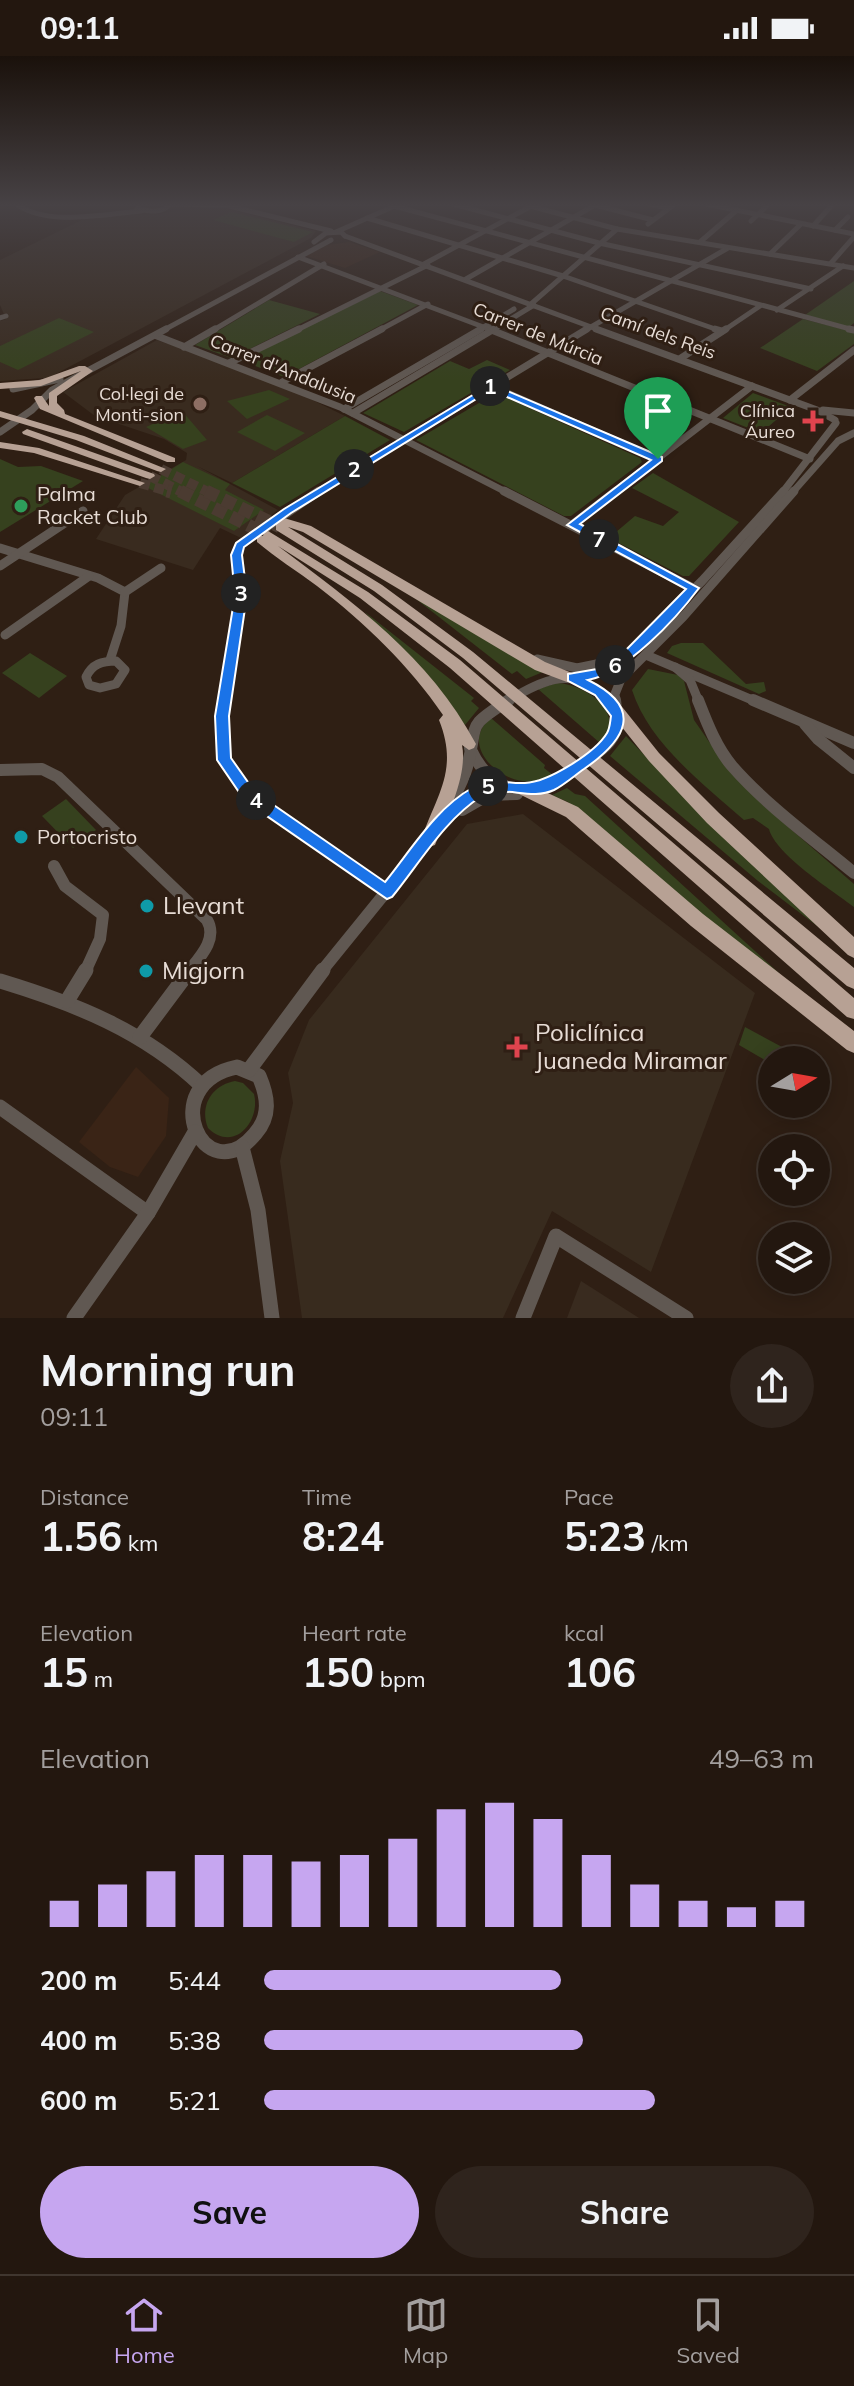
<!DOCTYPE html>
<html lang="en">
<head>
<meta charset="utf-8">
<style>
	body { margin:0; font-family:Mulish,sans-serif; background:#2f241d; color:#f1f3f6; height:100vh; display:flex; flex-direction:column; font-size:30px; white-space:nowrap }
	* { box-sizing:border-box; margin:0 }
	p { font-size:26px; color:#a39f9e }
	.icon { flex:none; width:44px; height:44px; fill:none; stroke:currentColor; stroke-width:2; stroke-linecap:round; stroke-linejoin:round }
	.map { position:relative; height:1262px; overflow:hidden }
	.sheet { display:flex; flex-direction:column; background:#23170f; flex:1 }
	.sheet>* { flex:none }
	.needle { width:52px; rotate:79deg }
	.buttons { position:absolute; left:758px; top:990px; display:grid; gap:16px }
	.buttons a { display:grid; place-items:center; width:72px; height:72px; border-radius:50%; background:#23170f; box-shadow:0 4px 20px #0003,0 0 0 2px #40362f; font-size:40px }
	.pin { position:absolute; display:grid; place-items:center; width:68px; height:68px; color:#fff; margin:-82px -34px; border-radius:50% 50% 50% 0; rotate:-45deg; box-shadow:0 0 8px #0007 }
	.pin .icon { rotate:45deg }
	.km { position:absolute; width:40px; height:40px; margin:-20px; border-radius:50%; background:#222; color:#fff; font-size:22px; line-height:40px; text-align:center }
	.round { display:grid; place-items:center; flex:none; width:84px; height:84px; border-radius:42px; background:#2f241d }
	.headline { display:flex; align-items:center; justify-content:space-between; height:136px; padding:0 40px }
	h1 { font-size:44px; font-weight:700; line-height:60px }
	.stats { display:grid; grid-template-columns:repeat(3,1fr); gap:12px; height:136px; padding:8px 40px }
	.stats div { display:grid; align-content:center }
	.stats b { font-size:40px; font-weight:700 }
	.stats small { font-size:22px; font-weight:400 }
	.stats p { font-size:22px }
	.chart { height:224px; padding:16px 40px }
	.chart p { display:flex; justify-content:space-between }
	.chart svg { width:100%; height:144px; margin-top:8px; stroke:#c6a6f0; stroke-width:6 }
	.action { display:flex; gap:16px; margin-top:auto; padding:16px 40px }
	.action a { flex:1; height:92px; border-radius:48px; background:#c6a6f0; color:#111; font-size:32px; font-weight:700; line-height:92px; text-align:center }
	.action a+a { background:#2f241d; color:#f1f3f6 }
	ul { padding:0 40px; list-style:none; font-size:26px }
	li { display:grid; grid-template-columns:128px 96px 1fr; align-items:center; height:60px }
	li i { height:20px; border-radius:10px; background:#c6a6f0 }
	.status { display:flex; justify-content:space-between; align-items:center; height:56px; padding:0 40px; background:#23170f; direction:ltr }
	.status svg { height:22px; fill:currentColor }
	.dock { display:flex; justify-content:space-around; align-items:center; height:112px; border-top:2px solid #40362f; background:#23170f; font-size:22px; color:#a39f9e }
	.dock a { display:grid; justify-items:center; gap:4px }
	.dock .current { color:#c6a6f0 }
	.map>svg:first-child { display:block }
	.built { fill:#3a2416 }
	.education { fill:#392b1f }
	.medical { fill:#382b1e }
	.green { fill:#36411e }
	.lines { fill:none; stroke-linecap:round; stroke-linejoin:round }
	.highway-tunnel-far1 { stroke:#4b3b31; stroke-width:10; stroke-dasharray:10 5; stroke-linecap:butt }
	.highway-tunnel { stroke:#4b3b31; stroke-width:13; stroke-dasharray:13 6; stroke-linecap:butt }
	.minor-far4 { stroke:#605852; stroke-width:5 }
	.minor-far3 { stroke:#605852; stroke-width:7 }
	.minor-far2 { stroke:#605852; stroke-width:9 }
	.minor-far1 { stroke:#605852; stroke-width:12 }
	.minor { stroke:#605852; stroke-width:15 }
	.highway { fill:#b7a194; fill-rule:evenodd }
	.route { fill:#1a73e8; stroke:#fff; stroke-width:2; fill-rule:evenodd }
	.education-dot { fill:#8d6e63; stroke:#2f1f14; stroke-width:3 }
	.health-dot { fill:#e0444e; stroke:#2f1f14; stroke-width:3 }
	.leisure-dot { fill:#2e9e5b; stroke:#2f1f14; stroke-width:3 }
	.culture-dot { fill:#0f9aa8; stroke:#2f1f14; stroke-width:3 }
	.labels { text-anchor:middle; stroke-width:6; stroke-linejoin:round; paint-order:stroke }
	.far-street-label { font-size:18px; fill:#e7dcd5; stroke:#2f1f14 }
	.far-poi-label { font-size:18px; fill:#e7dcd5; stroke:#2f1f14; text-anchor:end }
	.poi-label { font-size:20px; fill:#e7dcd5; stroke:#2f1f14; text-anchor:start }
	.near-poi-label { font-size:24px; fill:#e7dcd5; stroke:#2f1f14; text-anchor:start }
</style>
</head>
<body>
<div class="status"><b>09:11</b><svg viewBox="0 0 49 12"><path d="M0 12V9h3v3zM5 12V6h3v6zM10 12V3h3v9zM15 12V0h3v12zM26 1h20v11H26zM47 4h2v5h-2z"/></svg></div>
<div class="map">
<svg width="854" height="1262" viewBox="0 0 854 1262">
	<rect width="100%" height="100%" fill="#2f1f14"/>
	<g class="built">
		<path d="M 349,186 L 380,196 L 345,212 L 306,200 L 327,189 Z"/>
		<path d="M 136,1011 L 169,1042 L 166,1080 L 138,1121 L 110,1111 L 79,1086 Z"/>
	</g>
	<g class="education">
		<path d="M 212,149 L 316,175 L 311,182 L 54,319 L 46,322 L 0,325 L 0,265 L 6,263 L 0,249 L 0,204 L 90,160 L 159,158 Z"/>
		<path d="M 157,284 L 278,327 L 345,360 L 232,427 L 197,410 L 278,454 L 241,482 L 220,472 L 193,514 L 96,483 L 125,439 L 186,404 L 187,397 L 164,383 L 95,360 L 63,336 Z"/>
		<path d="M 581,1225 L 639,1262 L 567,1262 Z"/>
	</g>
	<path class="medical" d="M 523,758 L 755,937 L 651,1216 L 552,1155 L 503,1262 L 302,1262 L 280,1105 L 293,1047 L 288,1017 L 309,964 L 467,768 Z"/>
	<g class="green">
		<path d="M 231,156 L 313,176 L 294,186 L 213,164 Z"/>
		<path d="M 854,225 L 854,267 L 849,271 L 805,259 Z"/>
		<path d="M 380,235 L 418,249 L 284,321 L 240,304 Z"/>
		<path d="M 269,244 L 320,258 L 231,302 L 195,289 Z"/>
		<path d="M 59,262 L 94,276 L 18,314 L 0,306 L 0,290 Z"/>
		<path d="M 803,263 L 854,276 L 854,288 L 817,315 L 760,292 Z"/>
		<path d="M 487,304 L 510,314 L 404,376 L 363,357 L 450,305 L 469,313 Z"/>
		<path d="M 269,334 L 290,343 L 247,363 L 227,345 Z"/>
		<path d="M 496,337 L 640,402 L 642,406 L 571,460 L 564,460 L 416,384 Z"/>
		<path d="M 753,337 L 791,351 L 761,377 L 723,362 Z"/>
		<path d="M 182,355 L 207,384 L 183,393 L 146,371 Z"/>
		<path d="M 267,359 L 305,377 L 275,395 L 237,376 Z"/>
		<path d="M 345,360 L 390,384 L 280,451 L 232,427 Z"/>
		<path d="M 0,403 L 18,411 L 41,410 L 83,425 L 0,476 Z"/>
		<path d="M 183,406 L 230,428 L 225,434 L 264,454 L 234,475 L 144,430 Z"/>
		<path d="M 653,417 L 739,466 L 689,520 L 683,520 L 609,482 L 635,460 L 663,470 L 679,456 L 632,432 Z"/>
		<path d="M 407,536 L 543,616 L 526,623 L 517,615 L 512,618 Z"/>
		<path d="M 365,556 L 474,642 L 471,645 L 479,652 L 465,669 Z"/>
		<path d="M 681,587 L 703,587 L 746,628 L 764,626 L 766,635 L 759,638 L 667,597 L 672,590 Z"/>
		<path d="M 30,597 L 67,620 L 39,642 L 2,617 Z"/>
		<path d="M 648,613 L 678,619 L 684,625 L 694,664 L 730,716 L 764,750 L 854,828 L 854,851 C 833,835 775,798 769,773 L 753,762 L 744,764 C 702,727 649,687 632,634 Z"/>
		<path d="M 557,627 C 585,628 629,658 600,687 L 538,633 Z"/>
		<path d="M 491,662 L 545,709 L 544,712 L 553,719 C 542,723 533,727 522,725 C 493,721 461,686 491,662 Z"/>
		<path d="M 626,680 L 726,784 L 821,873 L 758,825 L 610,700 Z"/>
		<path d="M 567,732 L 575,738 L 585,740 L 779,917 L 744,895 L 568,746 L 552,739 Z"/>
		<path d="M 66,743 L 96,774 L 73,792 L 42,760 Z"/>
		<path d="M 745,971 L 782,991 L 777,1004 L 772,1004 L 772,1008 L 739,989 Z"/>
		<path d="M 235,1025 L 243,1027 L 254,1038 C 261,1066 233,1097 208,1072 C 199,1050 212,1029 235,1025 Z"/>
	</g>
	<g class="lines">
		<g class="highway-tunnel-far1">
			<path d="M 161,413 L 210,437"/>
			<path d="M 150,420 L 184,437"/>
			<path d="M 140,427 L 171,436"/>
		</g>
		<g class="highway-tunnel">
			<path d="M 167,435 L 171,436"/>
			<path d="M 180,435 L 268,479"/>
			<path d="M 206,435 L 280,471"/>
		</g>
		<g class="minor-far4">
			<path d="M 16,148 C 49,171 103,158 141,155"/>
			<path d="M 139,148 L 137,153 C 148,155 162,158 170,148"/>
			<path d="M 170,148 L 225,149 L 331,175"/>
			<path d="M 453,148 L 599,187 L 811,233"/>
			<path d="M 591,148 L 653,164"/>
			<path d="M 649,148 L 668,152"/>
			<path d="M 706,148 L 854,178"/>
			<path d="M 394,150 L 854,274"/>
			<path d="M 530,150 L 617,173 L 854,212"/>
			<path d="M 367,162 L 563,220 L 721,275"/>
			<path d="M 751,165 L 769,148"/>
			<path d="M 648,168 L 675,148"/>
			<path d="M 813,170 L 833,148"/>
			<path d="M 835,174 L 848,161"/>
			<path d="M 336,176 L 399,148"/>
			<path d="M 345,180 L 602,275"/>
			<path d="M 314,186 L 326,177 L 341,176 L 345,180"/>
			<path d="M 700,186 L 737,154"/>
			<path d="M 770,198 L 801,168"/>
			<path d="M 298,201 L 494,275"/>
			<path d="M 831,207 L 854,181"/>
			<path d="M 424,208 L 535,148"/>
			<path d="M 466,223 L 595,149"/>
			<path d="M 531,248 L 617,173"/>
			<path d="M 777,254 L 843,210"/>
			<path d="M 0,262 L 6,260"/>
			<path d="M 162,275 L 331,184"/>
			<path d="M 212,275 L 324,208"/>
			<path d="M 295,275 L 428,209"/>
			<path d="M 378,275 L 428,248"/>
			<path d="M 477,275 L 514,253"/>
			<path d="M 491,275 L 534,249"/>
			<path d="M 584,275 L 728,192"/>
			<path d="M 723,275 L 760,250"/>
		</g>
		<g class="minor-far3">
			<path d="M 489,273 L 810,403"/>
			<path d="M 596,273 L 817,354 L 835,364"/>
			<path d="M 715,273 L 722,275"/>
			<path d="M 849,273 L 854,274"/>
			<path d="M 157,280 L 340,351 L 508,437"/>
			<path d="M 184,291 L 215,273"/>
			<path d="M 681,302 L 726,273"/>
			<path d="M 229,307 L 299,273"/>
			<path d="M 282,326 L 382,273"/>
			<path d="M 491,330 L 658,403"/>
			<path d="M 13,333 L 60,323"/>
			<path d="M 790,344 L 854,294"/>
			<path d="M 344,353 L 481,273"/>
			<path d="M 823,354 L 854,357"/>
			<path d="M 353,357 L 494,273"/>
			<path d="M 0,376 L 32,354 L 52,334 L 166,273"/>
			<path d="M 316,437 L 587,273"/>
			<path d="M 613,437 L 752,330"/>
			<path d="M 782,437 L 836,367"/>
			<path d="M 792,437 L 838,385 L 854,377"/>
		</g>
		<g class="minor-far2">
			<path d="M 504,435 L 693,532"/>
			<path d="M 572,469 L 616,435"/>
			<path d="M 0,492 L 98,522 L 125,536 L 121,570 L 110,604"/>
			<path d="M 0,510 L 83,455"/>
			<path d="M 125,536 L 161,512"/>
			<path d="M 5,579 L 89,520"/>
			<path d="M 646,599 L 757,646"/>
			<path d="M 537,603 L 577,612 L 611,605"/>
			<path d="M 116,605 L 125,614 L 116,628 L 100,632 L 89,629 L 86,621 C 92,608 102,605 116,605 Z"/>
			<path d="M 675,611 L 690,624 L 699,646"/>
			<path d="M 577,622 L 601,616 L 623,604 L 702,525 L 784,435"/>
			<path d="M 224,646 L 241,539 L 236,499 L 239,490 L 319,435"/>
			<path d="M 506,646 C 543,623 577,607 610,646"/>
			<path d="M 616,646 L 615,638 L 621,623 L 683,561 L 794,435"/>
		</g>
		<g class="minor-far1">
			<path d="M 224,644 L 224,704 L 250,740 L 387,836"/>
			<path d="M 615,644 L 616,653"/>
			<path d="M 698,644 C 707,667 716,691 732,710 C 767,750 813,783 854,817"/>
			<path d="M 753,644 L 854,687"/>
			<path d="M 805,668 L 818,683 L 854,712"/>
			<path d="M 470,692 C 498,752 541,737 585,706 C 601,694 617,685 618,663 L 608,644"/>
			<path d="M 0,714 L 42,713 L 58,721 L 207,864 C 218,883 200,901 188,916"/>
			<path d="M 448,753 C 455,739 463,726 467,711 C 479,667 464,672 509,644"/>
			<path d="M 462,754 L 488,739 L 517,738"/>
			<path d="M 54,810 L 65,830 L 103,859 L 100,883 L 85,916"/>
			<path d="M 321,916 L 446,762 L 479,735 L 492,729 L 504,729"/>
		</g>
		<g class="minor">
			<path d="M 0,925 C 76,948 144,975 202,1030"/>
			<path d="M 67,945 L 86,914"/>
			<path d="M 140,981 L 190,914"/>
			<path d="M 237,1011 L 259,1020 C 268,1041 271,1060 255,1078 C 204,1138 154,1028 237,1011 Z"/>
			<path d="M 249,1014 L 323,914"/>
			<path d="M 0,1051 L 148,1157"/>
			<path d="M 242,1091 L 258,1154 L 272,1262"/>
			<path d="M 74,1262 L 148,1157 L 195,1076"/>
			<path d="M 523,1262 L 556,1180 L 686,1262"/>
		</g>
		<g class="highway">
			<path d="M 79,310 L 85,310 L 93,315 L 57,340 L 57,347 L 64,354 L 65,358 L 175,402 L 175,406 L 167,406 L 40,353 L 34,342 L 36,340 L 42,340 L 49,350 L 49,337 L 81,315 L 41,330 L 0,333 L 0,327 L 40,324 Z"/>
			<path d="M 0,355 L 84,380 L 166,413 L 161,416 L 157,415 L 76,384 L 0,361 Z"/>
			<path d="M 27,373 L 154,418 L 155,420 L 150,423 L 146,422 L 23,378 L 22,376 Z"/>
			<path d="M 0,386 L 39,392 L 145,427 L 140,430 L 34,397 L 0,392 Z"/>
			<path d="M 284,462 L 311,470 L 545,606 L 572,617 L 574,621 L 567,626 L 535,614 L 303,476 L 288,471 L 382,529 L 473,596 L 854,912 L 854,933 L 847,930 L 463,602 L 374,535 L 276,474 L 276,468 Z"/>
			<path d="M 268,475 L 368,536 L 460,604 L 854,942 L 854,963 L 847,961 L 450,612 L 360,542 L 278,490 C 355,548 429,600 476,688 L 474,692 L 469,694 L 462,689 C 468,719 447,761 435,789 L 429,791 L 423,789 L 421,784 C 437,738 459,714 439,664 L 443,659 C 409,609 365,567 317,530 C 297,515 276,502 257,486 L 257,480 L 263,480 L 264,476 Z"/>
			<path d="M 610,641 L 615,642 L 659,697 L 719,757 L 854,881 L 854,902 L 848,899 L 707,767 L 649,705 L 605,650 L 603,646 L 605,642 Z"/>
			<path d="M 524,726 L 578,751 L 703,858 L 854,975 L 854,997 L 847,994 L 691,870 L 566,761 L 519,738 L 516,733 L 519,728 Z"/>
		</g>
	</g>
	<linearGradient id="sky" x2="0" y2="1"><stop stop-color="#1a110b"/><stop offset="0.46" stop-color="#474245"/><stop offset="1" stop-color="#474245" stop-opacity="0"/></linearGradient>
	<rect width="854" height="324" fill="url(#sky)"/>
	<path class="route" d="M 491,328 L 662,401 L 662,405 L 580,468 L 699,532 C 676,563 626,617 588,624 C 645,652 626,684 584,713 C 574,720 564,729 554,734 C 530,745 503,728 482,740 C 445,763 419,808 392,841 L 387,843 L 245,745 L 217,704 L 215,660 L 235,539 L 231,499 L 236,487 L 284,453 ZM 491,334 L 651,404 L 567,469 L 686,533 L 621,599 L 597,613 L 568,618 L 568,625 L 595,639 L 611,660 C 610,666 610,672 607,677 C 595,697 548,726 525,727 C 505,728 492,720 472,732 C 436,752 411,794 385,826 L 255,736 L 231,702 L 229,660 L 247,539 L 242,499 L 244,491 L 291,457 Z"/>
	<circle class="education-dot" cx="200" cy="348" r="8"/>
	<g class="health-dot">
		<path d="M809 353h8v8h8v8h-8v8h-8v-8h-8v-8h8z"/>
		<path d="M513 979h8v8h8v8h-8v8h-8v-8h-8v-8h8z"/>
	</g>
	<circle class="leisure-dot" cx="21" cy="450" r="8"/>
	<g class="culture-dot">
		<circle cx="21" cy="781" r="8"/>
		<circle cx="147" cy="850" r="8"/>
		<circle cx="146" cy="915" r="8"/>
	</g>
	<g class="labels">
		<g class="far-street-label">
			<text transform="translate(658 277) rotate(20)" y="6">Camí dels Reis</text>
			<text transform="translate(538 278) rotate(22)" y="6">Carrer de Múrcia</text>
			<text transform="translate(283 313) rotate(22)" y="6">Carrer d'Andalusia</text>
		</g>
		<g class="far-poi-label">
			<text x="184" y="344">Col·legi de<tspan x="184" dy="21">Monti-sion</tspan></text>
			<text x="795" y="361">Clínica<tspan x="795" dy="21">Áureo</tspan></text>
		</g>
		<g class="poi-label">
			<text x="37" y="445">Palma<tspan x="37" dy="23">Racket Club</tspan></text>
			<text x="37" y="788">Portocristo</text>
		</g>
		<g class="near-poi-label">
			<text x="163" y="858">Llevant</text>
			<text x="162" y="923">Migjorn</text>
			<text x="535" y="985">Policlínica<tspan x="535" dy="28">Juaneda Miramar</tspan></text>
		</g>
	</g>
</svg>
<div class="buttons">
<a><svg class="needle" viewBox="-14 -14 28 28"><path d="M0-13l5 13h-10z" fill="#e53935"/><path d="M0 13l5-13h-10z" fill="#a39f9e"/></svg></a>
<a><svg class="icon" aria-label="locate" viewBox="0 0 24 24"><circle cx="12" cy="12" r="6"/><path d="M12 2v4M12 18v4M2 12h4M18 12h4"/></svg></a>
<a><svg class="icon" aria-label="layers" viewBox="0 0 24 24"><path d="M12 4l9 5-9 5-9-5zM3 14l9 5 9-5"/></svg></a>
</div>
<div class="pin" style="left:658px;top:403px;background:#1e9e55"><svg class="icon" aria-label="arrive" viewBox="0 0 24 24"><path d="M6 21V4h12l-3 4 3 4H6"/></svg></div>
<b class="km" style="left:490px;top:330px">1</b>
<b class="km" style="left:354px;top:413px">2</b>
<b class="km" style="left:241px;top:537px">3</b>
<b class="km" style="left:256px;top:744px">4</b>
<b class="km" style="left:488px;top:730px">5</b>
<b class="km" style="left:615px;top:609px">6</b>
<b class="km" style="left:599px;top:483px">7</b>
</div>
<section class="sheet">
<div class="headline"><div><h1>Morning run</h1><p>09:11</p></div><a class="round"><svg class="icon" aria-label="share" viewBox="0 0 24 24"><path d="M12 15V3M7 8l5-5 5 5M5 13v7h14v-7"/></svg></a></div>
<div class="stats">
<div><p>Distance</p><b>1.56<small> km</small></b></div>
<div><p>Time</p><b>8:24</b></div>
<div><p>Pace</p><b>5:23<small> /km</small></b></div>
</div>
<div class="stats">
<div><p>Elevation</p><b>15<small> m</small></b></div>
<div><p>Heart rate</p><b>150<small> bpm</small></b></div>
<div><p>kcal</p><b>106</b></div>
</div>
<div class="chart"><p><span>Elevation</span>49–63 m</p>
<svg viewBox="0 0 160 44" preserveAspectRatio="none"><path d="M5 44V36M15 44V31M25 44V27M35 44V22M45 44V22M55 44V24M65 44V22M75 44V17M85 44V8M95 44V6M105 44V11M115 44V22M125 44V31M135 44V36M145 44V38M155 44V36"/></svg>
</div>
<ul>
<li><b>200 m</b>5:44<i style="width:54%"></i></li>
<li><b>400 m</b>5:38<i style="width:58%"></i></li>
<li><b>600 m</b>5:21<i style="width:71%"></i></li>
</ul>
<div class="action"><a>Save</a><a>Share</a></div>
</section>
<nav class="dock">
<a class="current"><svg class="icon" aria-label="home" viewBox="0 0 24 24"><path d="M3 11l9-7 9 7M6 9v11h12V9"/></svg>Home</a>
<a><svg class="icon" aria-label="map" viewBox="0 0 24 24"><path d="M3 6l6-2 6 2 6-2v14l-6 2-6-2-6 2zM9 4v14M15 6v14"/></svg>Map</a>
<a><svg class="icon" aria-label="saved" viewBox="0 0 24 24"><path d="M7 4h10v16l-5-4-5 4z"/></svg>Saved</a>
</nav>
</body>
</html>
